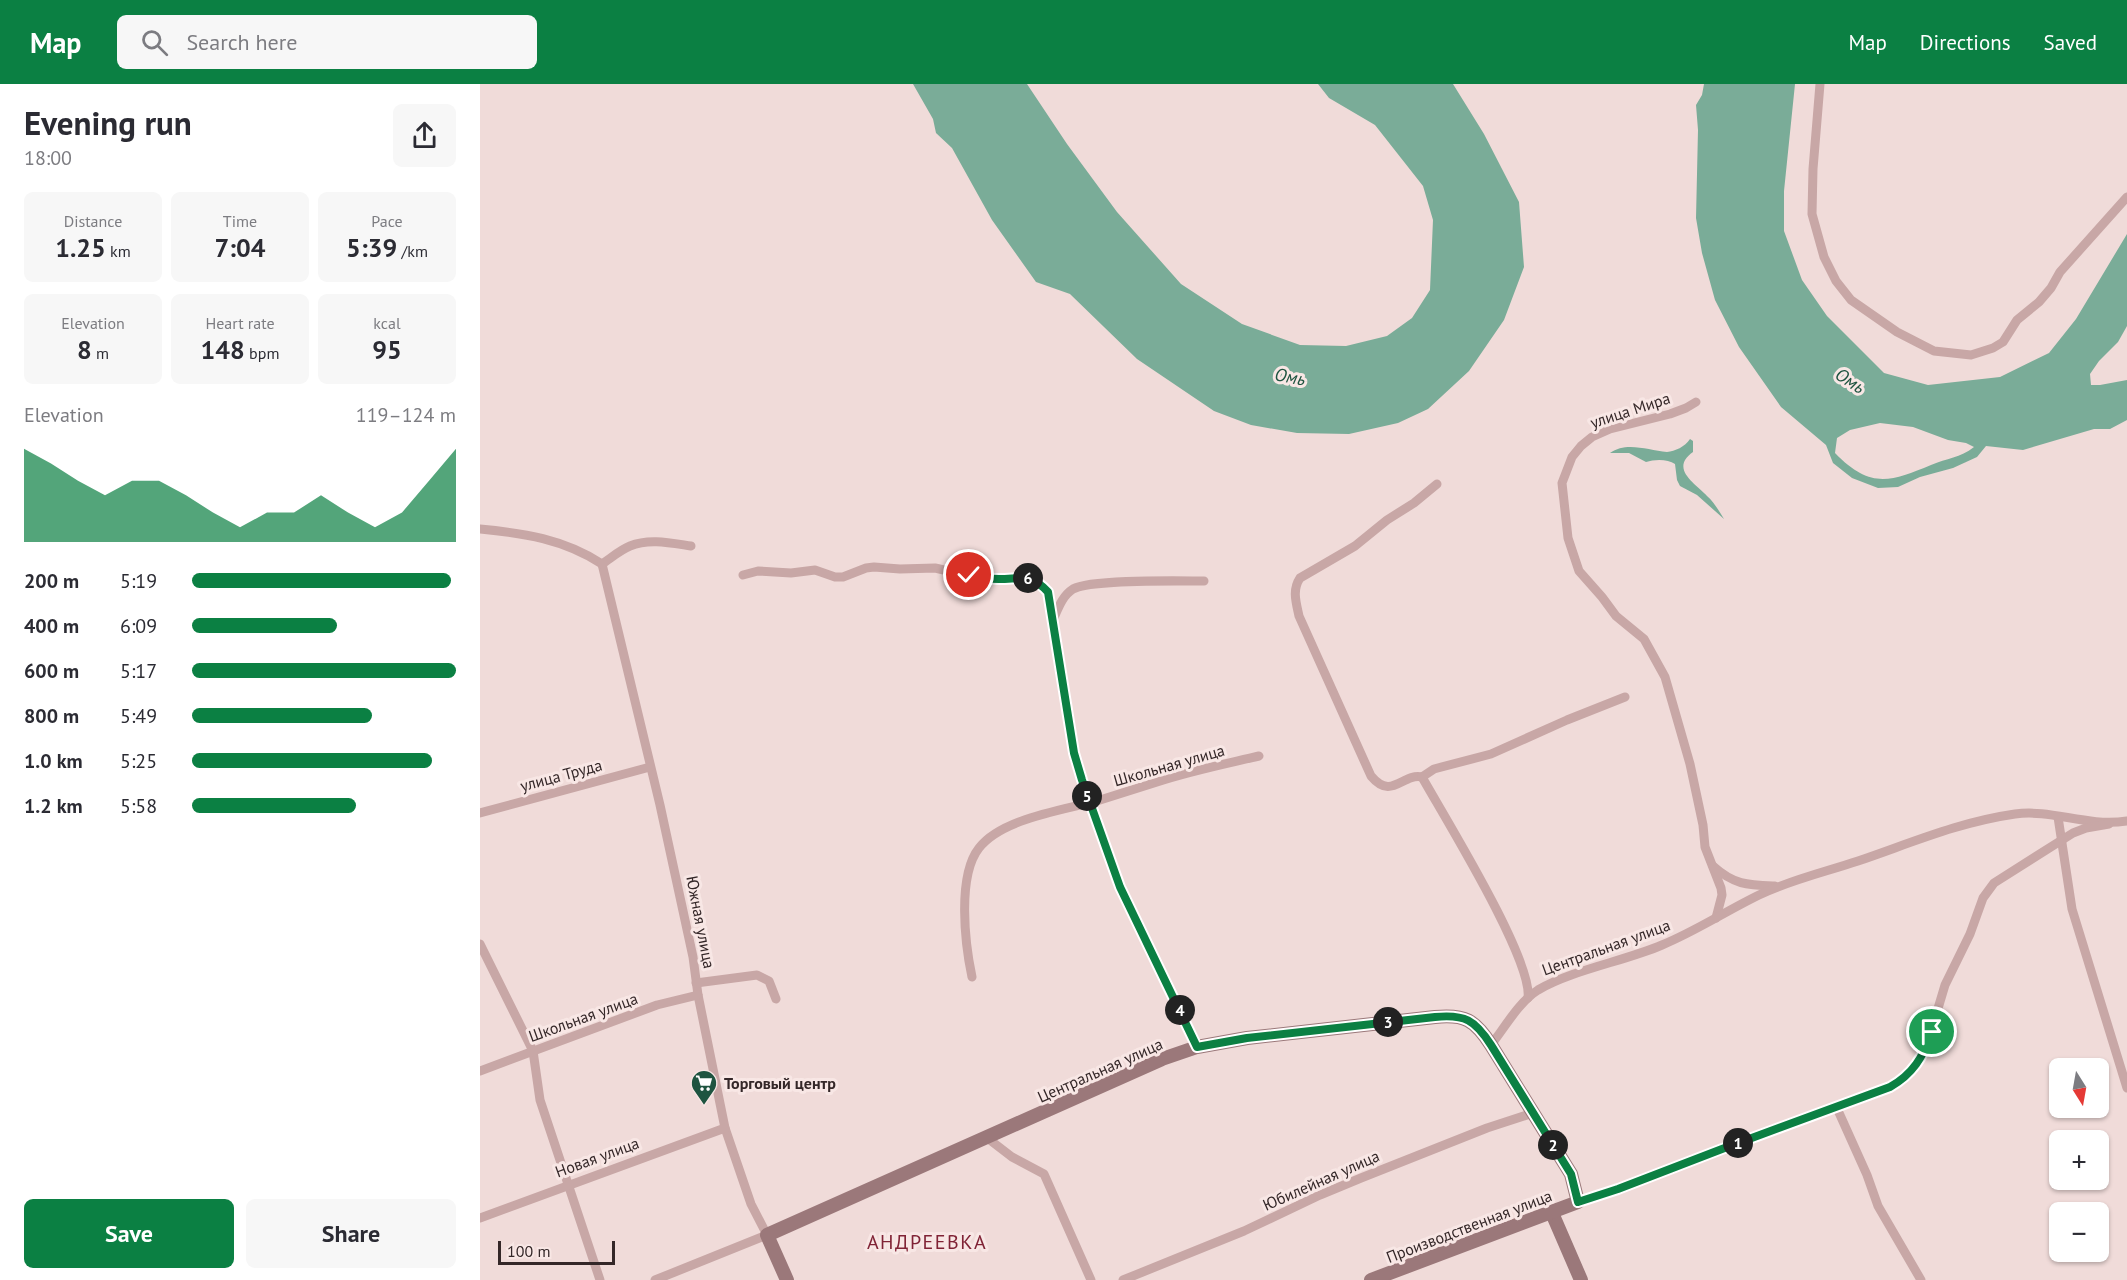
<!DOCTYPE html>
<html lang="en">
<head>
<meta charset="utf-8">
<style>
	body { margin:0; font-family:"PT Sans",sans-serif; background:#f7f7f7; color:#2b2b33; height:100vh; display:flex; flex-direction:column; font-size:22px; white-space:nowrap }
	* { box-sizing:border-box; margin:0 }
	p { font-size:20px; color:#7c7c81 }
	.icon { flex:none; width:33px; height:33px; fill:none; stroke:currentColor; stroke-width:2; stroke-linecap:round; stroke-linejoin:round }
	.map { position:relative; flex:1; overflow:hidden }
	.side { display:flex; flex-direction:column; background:#fff; width:480px }
	.side>* { flex:none }
	.needle { width:39px; rotate:169deg }
	.fabs { position:absolute; left:1569px; top:974px; display:grid; gap:12px }
	.fabs a { display:grid; place-items:center; width:60px; height:60px; border-radius:9px; background:#fff; box-shadow:0 2px 4px #0004; font-size:30px }
	.scale { position:absolute; left:18px; bottom:15px; width:117px; box-sizing:border-box; padding-left:6px; border:3px solid #342728; border-top:0; font-size:16px; line-height:21px; white-space:nowrap; color:#342728; -webkit-text-stroke:4px #f8e7e5; paint-order:stroke }
	.pin { position:absolute; display:grid; place-items:center; width:51px; height:51px; color:#fff; margin:-26px; border:3px solid #fff; border-radius:50%; box-shadow:0 2px 6px #0007 }
	.km { position:absolute; width:30px; height:30px; margin:-15px; border-radius:50%; background:#222; color:#fff; font-size:16px; line-height:30px; text-align:center }
	.round { display:grid; place-items:center; flex:none; width:63px; height:63px; border-radius:9px; background:#f7f7f7 }
	.overview { display:flex; align-items:center; justify-content:space-between; height:102px; padding:0 24px }
	h1 { font-size:33px; font-weight:700; line-height:45px }
	.figures { display:grid; grid-template-columns:repeat(3,1fr); gap:9px; height:102px; padding:6px 24px }
	.figures div { display:grid; align-content:center; border-radius:9px; background:#f7f7f7; text-align:center }
	.figures b { font-size:26px; font-weight:700 }
	.figures small { font-size:16px; font-weight:400 }
	.figures p { font-size:16px }
	.chart { height:168px; padding:12px 24px }
	.chart p { display:flex; justify-content:space-between }
	.chart svg { width:100%; height:108px; margin-top:6px; fill:#0b8043; opacity:.7 }
	.button { display:flex; gap:12px; margin-top:auto; padding:12px 24px }
	.button a { flex:1; height:69px; border-radius:9px; background:#0b8043; color:#fff; font-size:24px; font-weight:700; line-height:69px; text-align:center }
	.button a+a { background:#f7f7f7; color:#2b2b33 }
	ul { padding:0 24px; list-style:none; font-size:20px }
	li { display:grid; grid-template-columns:96px 72px 1fr; align-items:center; height:45px }
	li i { height:15px; border-radius:8px; background:#0b8043 }
	header { display:flex; align-items:center; gap:36px; box-sizing:border-box; height:84px; padding:0 30px; background:#0b8043; color:#fff }
	header strong { font-size:28px }
	nav { display:flex; gap:33px; margin-inline-start:auto; font-size:21px }
	.search { width:420px; height:54px; background:#f7f7f7; display:flex; align-items:center; gap:15px; box-sizing:border-box; padding:0 21px; border-radius:9px; color:#7c7c81; font-size:22px }
	main { display:flex; flex:1; min-height:0 }
	.map>svg:first-child { display:block }
	.water { fill:#7aac98; fill-rule:evenodd }
	.lines { fill:none; stroke-linecap:round; stroke-linejoin:round }
	.street { stroke:#c8a7a6; stroke-width:9 }
	.secondary { stroke:#9b787a; stroke-width:14 }
	.route-casing { stroke:#fff; stroke-width:12 }
	.route { stroke:#0b8043; stroke-width:8 }
	.labels { text-anchor:middle; stroke-width:6; stroke-linejoin:round; paint-order:stroke }
	.street-label { font-size:16px; fill:#342728; stroke:#f8e7e5 }
	.poi-label { font-size:16px; font-weight:bold; fill:#342728; stroke:#f8e7e5; text-anchor:start }
	.water-label { font-size:18px; font-style:italic; fill:#1e5440; stroke:#f8e7e5 }
	.quarter-label { font-size:20px; letter-spacing:1.5px; fill:#802336; stroke:#f8e7e5 }
</style>
</head>
<body>
<header>
<strong>Map</strong>
<div class="search"><svg class="icon" aria-label="search" viewBox="0 0 24 24"><circle cx="10" cy="10" r="6"/><path d="M15 15l6 6"/></svg>Search here</div>
<nav><a>Map</a><a>Directions</a><a>Saved</a></nav>
</header>
<main>
<section class="side">
<div class="overview"><div><h1>Evening run</h1><p>18:00</p></div><a class="round"><svg class="icon" aria-label="share" viewBox="0 0 24 24"><path d="M12 15V3M7 8l5-5 5 5M5 13v7h14v-7"/></svg></a></div>
<div class="figures">
<div><p>Distance</p><b>1.25<small> km</small></b></div>
<div><p>Time</p><b>7:04</b></div>
<div><p>Pace</p><b>5:39<small> /km</small></b></div>
</div>
<div class="figures">
<div><p>Elevation</p><b>8<small> m</small></b></div>
<div><p>Heart rate</p><b>148<small> bpm</small></b></div>
<div><p>kcal</p><b>95</b></div>
</div>
<div class="chart"><p><span>Elevation</span>119–124 m</p>
<svg viewBox="0 0 160 44" preserveAspectRatio="none"><path d="M0 44V6L10 12L20 19L30 25L40 19L50 19L60 25L70 32L80 38L90 32L100 32L110 25L120 32L130 38L140 32L150 19L160 6V44z"/></svg>
</div>
<ul>
<li><b>200 m</b>5:19<i style="width:98%"></i></li>
<li><b>400 m</b>6:09<i style="width:55%"></i></li>
<li><b>600 m</b>5:17<i style="width:100%"></i></li>
<li><b>800 m</b>5:49<i style="width:68%"></i></li>
<li><b>1.0 km</b>5:25<i style="width:91%"></i></li>
<li><b>1.2 km</b>5:58<i style="width:62%"></i></li>
</ul>
<div class="button"><a>Save</a><a>Share</a></div>
</section>
<div class="map">
<svg width="1647" height="1196" viewBox="0 0 1647 1196">
	<rect width="100%" height="100%" fill="#f0dbd9"/>
	<g class="water">
		<path d="M 433,0 L 547,0 L 587,60 L 637,128 L 701,200 L 762,240 L 820,261 L 866,262 L 907,252 L 932,234 L 950,206 L 953,136 L 943,102 L 895,41 L 849,14 L 838,0 L 973,0 L 1004,50 L 1039,118 L 1044,183 L 1024,236 L 989,287 L 948,325 L 918,339 L 869,350 L 817,349 L 771,341 L 734,327 L 657,275 L 590,210 L 556,198 L 512,136 L 472,64 L 456,49 L 453,35 Z"/>
		<path d="M 1224,0 L 1315,0 L 1304,107 L 1304,147 L 1322,196 L 1347,232 L 1404,289 L 1448,301 L 1520,293 L 1569,269 L 1596,235 L 1647,150 L 1647,242 L 1638,258 L 1619,277 L 1610,290 L 1611,301 L 1620,301 L 1647,296 L 1647,336 L 1630,345 L 1614,345 L 1543,366 L 1506,362 L 1497,373 L 1473,384 L 1440,393 L 1418,403 L 1398,404 L 1372,394 L 1353,379 L 1346,361 L 1301,323 L 1259,263 L 1235,216 L 1222,169 L 1216,134 L 1218,46 L 1216,21 L 1222,11 ZM 1400,339 L 1433,343 L 1468,356 L 1486,359 L 1494,363 C 1480,374 1467,374 1451,381 C 1410,398 1390,405 1355,369 L 1357,354 L 1370,346 Z"/>
		<path d="M 1210,355 L 1213,357 L 1213,368 C 1189,385 1216,400 1227,412 C 1234,418 1239,427 1244,435 L 1217,411 L 1200,402 L 1197,396 L 1195,380 C 1188,375 1175,375 1166,378 L 1149,369 L 1130,369 C 1146,357 1168,366 1187,368 C 1195,367 1205,363 1210,355 Z"/>
	</g>
	<g class="lines">
		<g class="street">
			<path d="M 1340,0 L 1333,85 L 1332,130 L 1344,173 L 1356,197 L 1371,216 L 1417,248 L 1454,267 L 1491,271 L 1513,264 L 1523,258 L 1537,236 L 1559,218 L 1571,204 L 1580,188 L 1647,113"/>
			<path d="M 1216,318 L 1206,324 L 1190,330 L 1130,345 L 1112,353 L 1101,362 L 1092,373 L 1082,399 L 1088,454 L 1099,487 L 1122,513 L 1136,532 L 1164,555 L 1185,593 L 1210,680 L 1223,741 L 1225,763 L 1241,804 L 1242,811 L 1236,834"/>
			<path d="M 0,445 C 43,449 84,455 122,480"/>
			<path d="M 122,480 L 180,721 L 213,873 L 218,911 L 245,1044 L 271,1120 L 287,1151 L 175,1196"/>
			<path d="M 122,480 C 131,474 140,466 150,462 C 169,454 191,459 211,462"/>
			<path d="M 263,491 L 278,487 L 311,489 L 335,486 L 355,493 L 363,493 L 386,484 L 394,483 L 420,485 L 455,484 L 504,495 L 547,493 L 555,496 L 568,508 L 594,669 L 602,696 L 640,803 L 717,963"/>
			<path d="M 573,536 C 578,525 582,512 593,505 C 611,495 699,497 724,497"/>
			<path d="M 942,693 C 922,689 912,717 891,692 L 819,532 C 816,518 812,506 820,494 L 875,462 L 907,436 L 934,419 L 957,400"/>
			<path d="M 942,693 C 965,734 1053,876 1048,914"/>
			<path d="M 942,693 L 954,685 L 1011,670 L 1087,636 L 1145,613"/>
			<path d="M 0,729 L 170,683"/>
			<path d="M 1578,733 L 1592,825 L 1647,1004"/>
			<path d="M 1233,782 C 1254,801 1268,801 1295,802"/>
			<path d="M 0,860 L 53,967 L 60,1016 L 120,1196"/>
			<path d="M 492,893 C 485,860 477,792 499,764 C 522,734 585,726 620,716 C 639,710 658,704 677,698 C 710,687 745,680 779,672"/>
			<path d="M 216,899 L 277,891 L 289,897 L 296,915"/>
			<path d="M 1011,961 C 1025,943 1039,918 1058,906 C 1092,886 1145,877 1182,861 C 1216,847 1246,827 1279,811 C 1310,796 1345,788 1378,777 C 1431,759 1479,738 1535,730 C 1573,725 1605,743 1647,737"/>
			<path d="M 0,987 L 177,921 L 218,911"/>
			<path d="M 1356,1022 L 1387,1091 L 1398,1122 L 1441,1196"/>
			<path d="M 506,1053 L 532,1073 L 564,1090 L 611,1196"/>
			<path d="M 1098,1118 L 1138,1105 L 1242,1065 L 1397,1009 L 1423,995 L 1432,987 L 1445,968 L 1465,901 L 1490,850 L 1503,814 L 1514,799 L 1593,749 L 1606,744 L 1629,740"/>
			<path d="M 0,1134 L 245,1044"/>
			<path d="M 643,1196 L 764,1147 L 840,1111 L 881,1094 L 1007,1044 L 1053,1029"/>
		</g>
		<g class="secondary">
			<path d="M 1072,1129 L 1101,1196"/>
			<path d="M 307,1196 L 287,1151 L 682,975 L 717,963 L 767,954 L 955,933 C 985,930 995,936 1011,961 L 1091,1090 L 1098,1118 L 891,1196"/>
		</g>
	</g>
	<g class="lines">
		<g class="route-casing">
			<path id="route" d="M 489,491 C 499,494 508,495 519,495 C 542,495 551,489 568,508 L 594,669 L 602,696 L 640,803 L 717,963 L 767,954 L 955,933 C 985,930 995,936 1011,961 L 1091,1090 L 1098,1118 L 1138,1105 L 1242,1065 L 1410,1003 C 1433,990 1443,973 1452,948"/>
		</g>
		<use href="#route" class="route"/>
	</g>
	<defs>
		<g id="supermarket-pin" transform="scale(1.35)"><path d="M0 17L-7.5 6A9.5 9.5 0 1 1 7.5 6Z" fill="#1e5440" stroke="#f8e7e5"/><path d="M-6-5.5h2.5l.6 2H6L4.5 2H-2.5L-4.4-4H-6ZM-1.5 3.2a1.3 1.3 0 1 0 .1 0ZM3 3.2a1.3 1.3 0 1 0 .1 0Z" fill="#fff"/></g>
	</defs>
	<g fill-rule="evenodd">
		<use href="#supermarket-pin" x="224" y="999"/>
	</g>
	<g class="labels">
		<g class="street-label">
			<text transform="translate(1150 326) rotate(-18)" y="6">улица Мира</text>
			<text transform="translate(689 681) rotate(-16)" y="6">Школьная улица</text>
			<text transform="translate(81 691) rotate(-15)" y="6">улица Труда</text>
			<text transform="translate(221 838) rotate(79)" y="6">Южная улица</text>
			<text transform="translate(1126 863) rotate(-20)" y="6">Центральная улица</text>
			<text transform="translate(103 933) rotate(-20)" y="6">Школьная улица</text>
			<text transform="translate(620 986) rotate(-24)" y="6">Центральная улица</text>
			<text transform="translate(117 1073) rotate(-20)" y="6">Новая улица</text>
			<text transform="translate(841 1096) rotate(-24)" y="6">Юбилейная улица</text>
			<text transform="translate(989 1142) rotate(-21)" y="6">Производственная улица</text>
		</g>
		<g class="poi-label">
			<text x="244" y="1005">Торговый центр</text>
		</g>
		<g class="water-label">
			<text transform="translate(810 293) rotate(11)" y="6">Омь</text>
			<text transform="translate(1370 297) rotate(33)" y="6">Омь</text>
		</g>
		<g class="quarter-label">
			<text x="447" y="1165">АНДРЕЕВКА</text>
		</g>
	</g>
</svg>
<div class="fabs">
<a><svg class="needle" viewBox="-14 -14 28 28"><path d="M0-13l5 13h-10z" fill="#e53935"/><path d="M0 13l5-13h-10z" fill="#7c7c81"/></svg></a>
<a>+</a>
<a>−</a>
</div>
<div class="scale">100 m</div>
<div class="pin" style="left:1452px;top:948px;background:#1e9e55"><svg class="icon" aria-label="arrive" viewBox="0 0 24 24"><path d="M6 21V4h12l-3 4 3 4H6"/></svg></div>
<div class="pin" style="left:489px;top:491px;background:#d93025"><svg class="icon" aria-label="check" viewBox="0 0 24 24"><path d="M5 12l5 5 9-10"/></svg></div>
<b class="km" style="left:1258px;top:1059px">1</b>
<b class="km" style="left:1073px;top:1061px">2</b>
<b class="km" style="left:908px;top:938px">3</b>
<b class="km" style="left:700px;top:926px">4</b>
<b class="km" style="left:607px;top:712px">5</b>
<b class="km" style="left:548px;top:494px">6</b>
</div>
</main>
</body>
</html>
